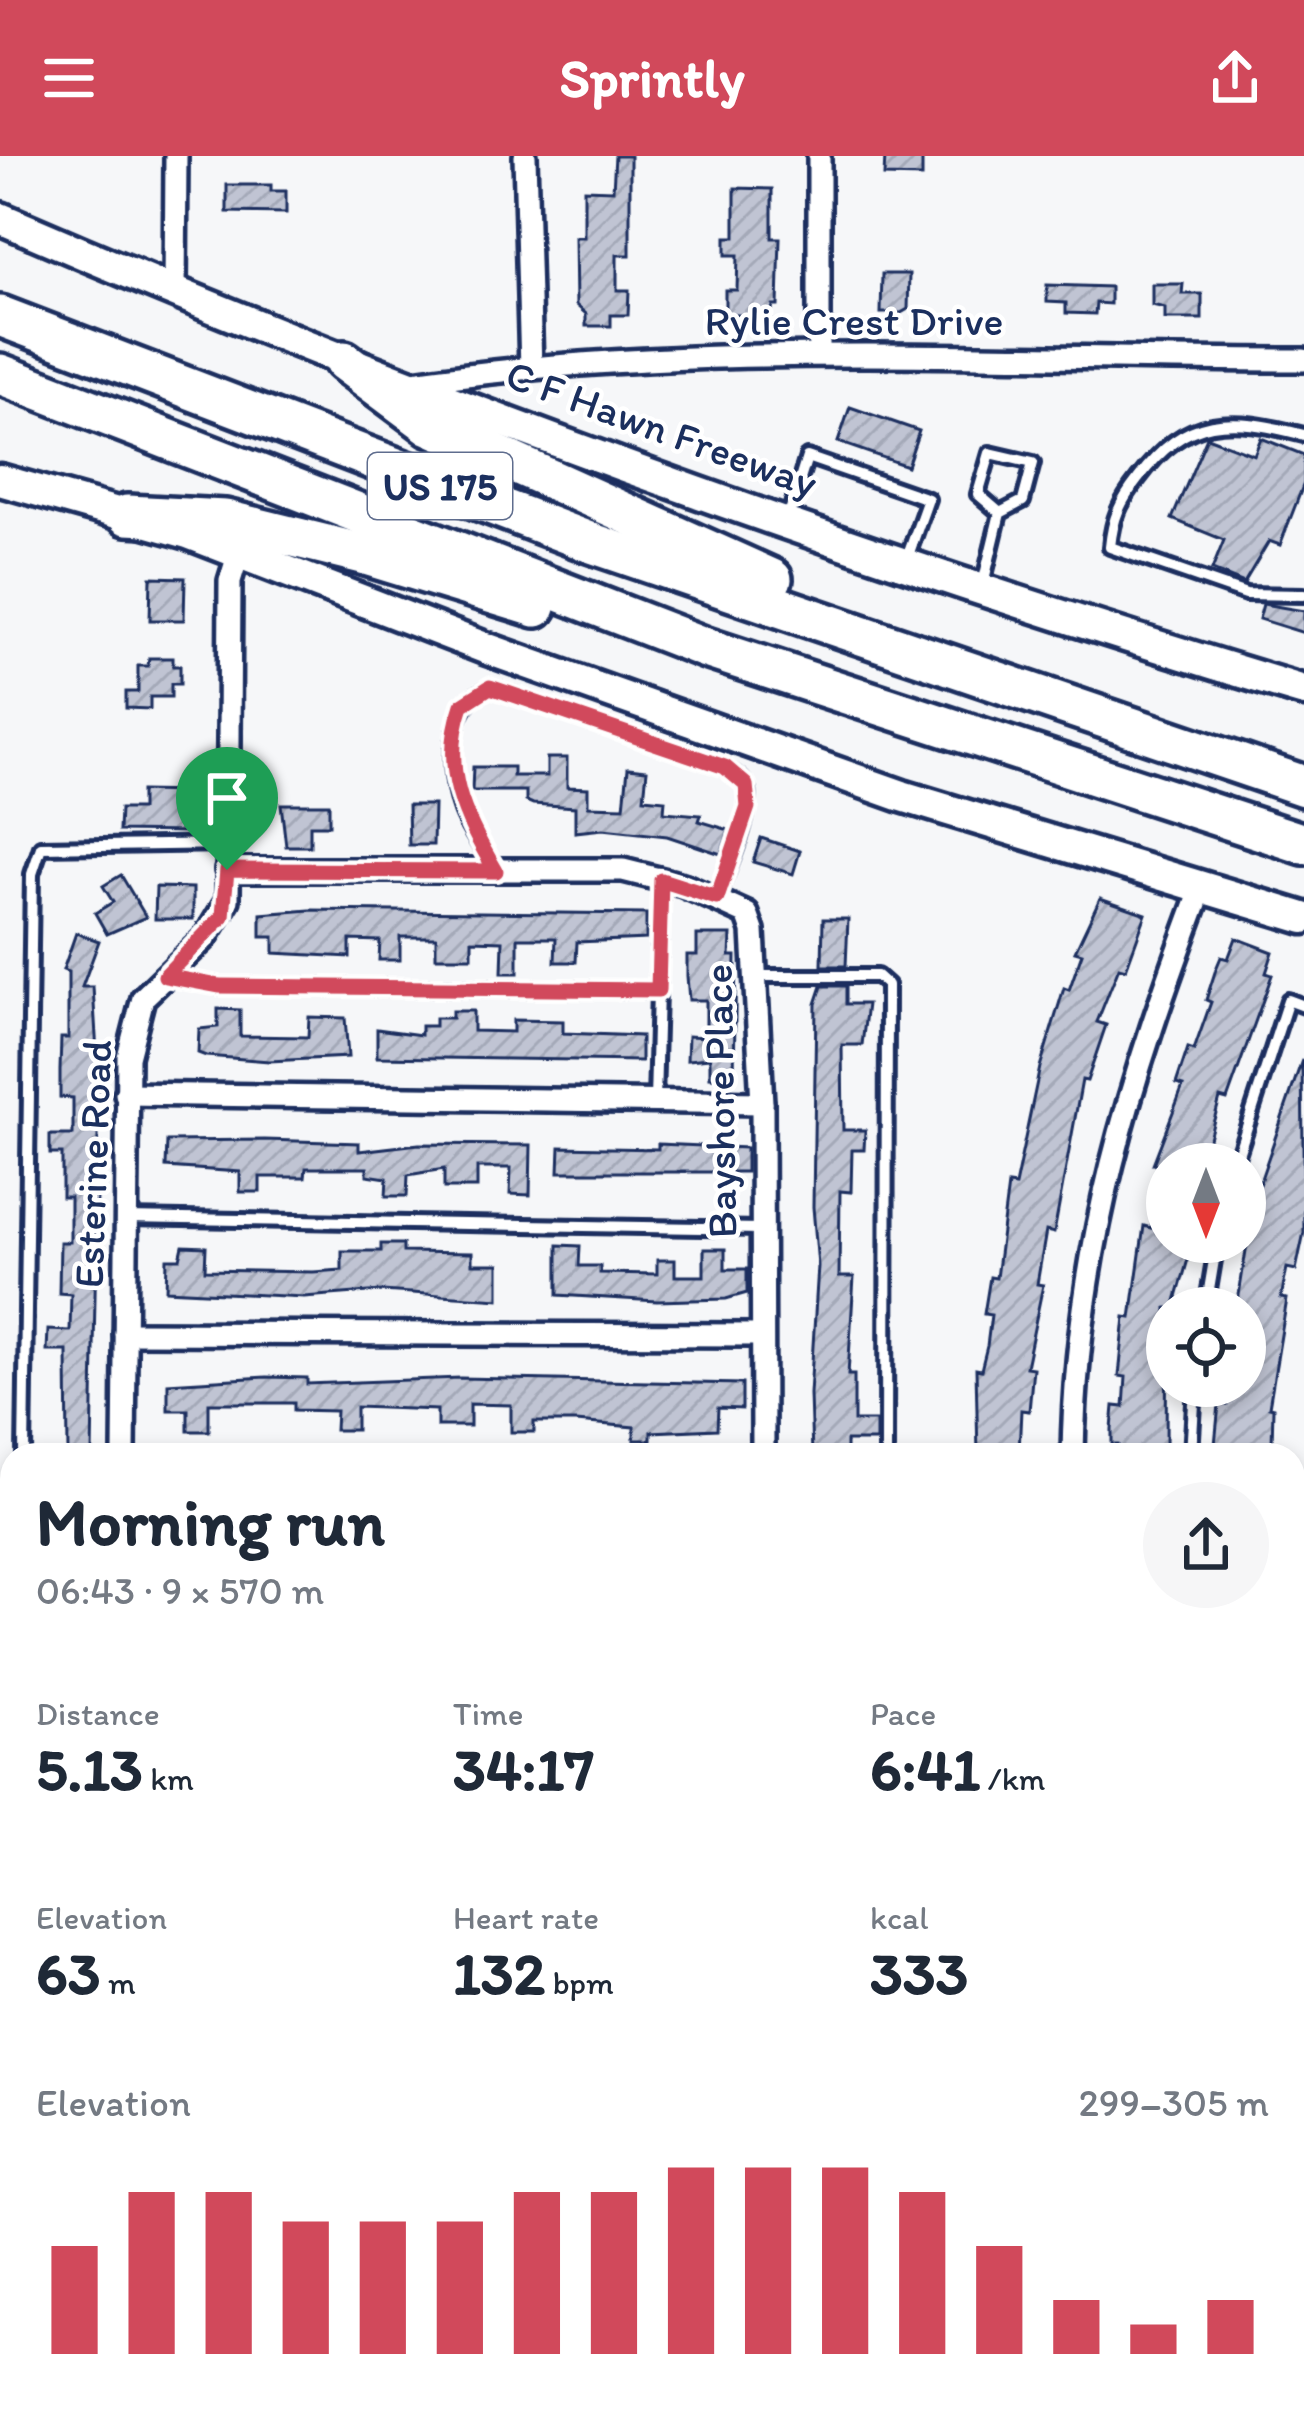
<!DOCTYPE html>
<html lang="en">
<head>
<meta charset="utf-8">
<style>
	body { margin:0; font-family:Itim,sans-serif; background:#f6f6f7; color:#1f2937; height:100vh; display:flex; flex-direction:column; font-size:45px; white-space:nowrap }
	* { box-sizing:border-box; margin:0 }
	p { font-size:39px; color:#747a83 }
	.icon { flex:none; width:66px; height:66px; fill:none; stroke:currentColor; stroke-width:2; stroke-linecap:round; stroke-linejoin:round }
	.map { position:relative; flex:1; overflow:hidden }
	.sheet { position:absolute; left:0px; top:1287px; width:1305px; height:975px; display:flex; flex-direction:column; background:#fff; border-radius:36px 36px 0 0; box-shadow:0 6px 18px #0003 }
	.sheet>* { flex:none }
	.needle { width:78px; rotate:180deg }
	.buttons { position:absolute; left:1146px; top:987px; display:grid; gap:24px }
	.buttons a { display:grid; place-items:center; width:120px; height:120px; border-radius:50%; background:#fff; box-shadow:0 6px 18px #0003; font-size:60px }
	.pin { position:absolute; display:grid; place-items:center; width:102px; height:102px; color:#fff; margin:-123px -51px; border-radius:50% 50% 50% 0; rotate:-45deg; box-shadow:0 0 12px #0007 }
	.pin .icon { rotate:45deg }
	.round { display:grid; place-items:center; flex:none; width:126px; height:126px; border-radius:63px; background:#f6f6f7 }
	.summary { display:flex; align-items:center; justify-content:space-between; height:204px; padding:0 36px }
	h1 { font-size:66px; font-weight:700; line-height:90px }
	.stats { display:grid; grid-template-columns:repeat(3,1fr); gap:18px; height:204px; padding:12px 36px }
	.stats div { display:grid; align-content:center }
	.stats b { font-size:60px; font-weight:700 }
	.stats small { font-size:33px; font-weight:400 }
	.stats p { font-size:33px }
	.chart { height:336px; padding:24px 36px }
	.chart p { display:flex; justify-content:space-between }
	.chart svg { width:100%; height:216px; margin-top:12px; stroke:#d1495b; stroke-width:6 }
	header { display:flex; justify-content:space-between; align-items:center; height:156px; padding:0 36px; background:#d1495b; color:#fff; font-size:54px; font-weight:700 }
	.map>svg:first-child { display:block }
	.building { fill:url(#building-hatch); stroke:#1b2f5e; stroke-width:3 }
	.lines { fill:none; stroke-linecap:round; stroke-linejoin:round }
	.service-casing { stroke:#1b2f5e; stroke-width:20 }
	.minor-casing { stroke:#1b2f5e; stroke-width:30 }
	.secondary-casing { stroke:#1b2f5e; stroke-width:39 }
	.motorway-casing { stroke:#1b2f5e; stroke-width:48 }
	.service { stroke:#fff; stroke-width:10 }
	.minor { stroke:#fff; stroke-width:21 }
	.secondary { stroke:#fff; stroke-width:30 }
	.motorway { stroke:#fff; stroke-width:39 }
	.route-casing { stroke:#fff; stroke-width:24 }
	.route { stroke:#d1495b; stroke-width:15 }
	.labels { text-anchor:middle; stroke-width:9; stroke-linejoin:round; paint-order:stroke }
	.shield { fill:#fff; stroke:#5f6d8e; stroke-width:3 }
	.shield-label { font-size:39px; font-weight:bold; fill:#1b2f5e }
	.street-label { font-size:42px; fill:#1b2f5e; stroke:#fff }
</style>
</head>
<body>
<header><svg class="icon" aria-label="menu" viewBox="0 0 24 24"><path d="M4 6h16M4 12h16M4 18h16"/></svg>Sprintly<svg class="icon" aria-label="share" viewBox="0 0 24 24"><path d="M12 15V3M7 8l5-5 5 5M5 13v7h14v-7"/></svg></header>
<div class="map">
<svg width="1304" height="2260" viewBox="0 0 1304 2260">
	<defs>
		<pattern id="building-hatch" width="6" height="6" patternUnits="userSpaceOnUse" patternTransform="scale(3)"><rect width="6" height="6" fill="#c0c4d3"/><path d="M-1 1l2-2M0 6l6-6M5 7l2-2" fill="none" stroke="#a4a9b8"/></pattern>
	</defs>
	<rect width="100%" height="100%" fill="#f6f7f9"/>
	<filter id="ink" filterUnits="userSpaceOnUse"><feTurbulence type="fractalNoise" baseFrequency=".00833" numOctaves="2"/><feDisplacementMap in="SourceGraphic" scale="24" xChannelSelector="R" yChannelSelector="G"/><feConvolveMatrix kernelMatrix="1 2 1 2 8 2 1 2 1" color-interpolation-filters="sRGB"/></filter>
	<g filter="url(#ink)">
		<g class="building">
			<path d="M 615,0 L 630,0 L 630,99 L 617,99 L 617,134 L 629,134 L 628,159 L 611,159 L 611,170 L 586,170 L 586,158 L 576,149 L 575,81 L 584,81 L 584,33 L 613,34 Z"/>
			<path d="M 885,0 L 922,0 L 922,21 L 884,20 Z"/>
			<path d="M 227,29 L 271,29 L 271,35 L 286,35 L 286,57 L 227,56 Z"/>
			<path d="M 735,32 L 772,33 L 772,82 L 780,82 L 779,115 L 778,150 L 773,150 L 768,170 L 742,169 L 743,159 L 725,159 L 725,134 L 737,134 L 738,99 L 726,99 L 726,81 L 735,81 Z"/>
			<path d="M 882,118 L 909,118 L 908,153 L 901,157 L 881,157 Z"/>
			<path d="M 1152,128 L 1183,128 L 1182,138 L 1202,138 L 1202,163 L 1165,163 L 1165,152 L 1152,149 Z"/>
			<path d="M 1047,129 L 1110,131 L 1110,148 L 1096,147 L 1095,158 L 1066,157 L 1066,147 L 1047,146 Z"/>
			<path d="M 850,251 L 919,275 L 907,310 L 838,286 Z"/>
			<path d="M 1207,281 L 1254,299 L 1261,282 L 1304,299 L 1304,327 L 1280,389 L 1269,385 L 1244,427 L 1212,414 L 1224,384 L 1172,363 Z"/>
			<path d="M 151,421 L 185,422 L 184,464 L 150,464 Z"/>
			<path d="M 1263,448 L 1304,455 L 1304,477 L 1259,463 Z"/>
			<path d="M 149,502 L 173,502 L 173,510 L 180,510 L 180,528 L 171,528 L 171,541 L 150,541 L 150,553 L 126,552 L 126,536 L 138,536 L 138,510 L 148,510 Z"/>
			<path d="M 547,602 L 567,602 L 567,631 L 588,632 L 588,650 L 624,651 L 628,612 L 647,614 L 644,642 L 665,644 L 664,656 L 701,659 L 699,665 L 729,674 L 721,698 L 667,680 L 603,673 L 575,676 L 575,651 L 533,648 L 526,645 L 526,635 L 472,635 L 473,611 L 513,611 L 513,620 L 547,620 Z"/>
			<path d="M 141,635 L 192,636 L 191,676 L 119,675 L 120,653 L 141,653 Z"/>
			<path d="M 281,648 L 329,648 L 329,669 L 310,669 L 310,690 L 286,690 Z"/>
			<path d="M 408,649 L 434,649 L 433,689 L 409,689 Z"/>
			<path d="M 761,682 L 800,695 L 793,718 L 753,706 Z"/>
			<path d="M 121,719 L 146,761 L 107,778 L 95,757 L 113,746 L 103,730 Z"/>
			<path d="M 156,731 L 193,732 L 193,763 L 155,763 Z"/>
			<path d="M 1100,742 L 1146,758 L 1126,813 L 1119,811 L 1097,866 L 1106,869 L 1087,925 L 1082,924 L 1054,1077 L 1046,1075 L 1037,1128 L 1043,1129 L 1026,1211 L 1033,1212 L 1029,1255 L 1021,1254 L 1019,1296 L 978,1299 L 976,1213 L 981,1214 L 987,1190 L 991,1159 L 984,1158 L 990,1121 L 996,1122 L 1008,1029 L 1015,1030 L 1040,911 L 1064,832 L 1069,834 L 1082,797 L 1075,795 Z"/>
			<path d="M 310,754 L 646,758 L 646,783 L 577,786 L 576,806 L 555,806 L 556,782 L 518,782 L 518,817 L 502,817 L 503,785 L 472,784 L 472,801 L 436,801 L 436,781 L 400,781 L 400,804 L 379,804 L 380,785 L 350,784 L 350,801 L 274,797 L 274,781 L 261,781 L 261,758 Z"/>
			<path d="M 823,763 L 848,763 L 846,810 L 822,810 Z"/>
			<path d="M 76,777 L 99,785 L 82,831 L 93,831 L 99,930 L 92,1299 L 68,1299 L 67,1195 L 47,1195 L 48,1174 L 70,1175 L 71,1138 L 59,1137 L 60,1086 L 70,1086 L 70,1041 L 62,1041 L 62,998 L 50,998 L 50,979 L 73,979 L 73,942 L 60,941 L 60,914 L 61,882 L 68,882 L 68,816 L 63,814 Z"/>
			<path d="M 697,779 L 731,779 L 730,800 L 736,800 L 734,922 L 710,921 L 710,902 L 687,904 L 688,880 L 706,881 L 706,844 L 689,844 L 687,820 L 687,799 L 697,799 Z"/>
			<path d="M 1236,782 L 1273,796 L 1266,817 L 1272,819 L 1227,944 L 1220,942 L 1206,993 L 1213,995 L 1209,1008 L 1153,1008 L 1183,930 L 1176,928 L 1188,892 L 1194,894 L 1211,846 L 1206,844 L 1216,813 L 1221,801 L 1228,803 Z"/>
			<path d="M 822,830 L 846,830 L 846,848 L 867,848 L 862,889 L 842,889 L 843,974 L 865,974 L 864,994 L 852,994 L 851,1036 L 840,1035 L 839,1121 L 854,1121 L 848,1219 L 854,1219 L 854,1265 L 876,1265 L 876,1285 L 846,1285 L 846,1298 L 836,1299 L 812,1299 L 810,1238 L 818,1110 L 813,1051 L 816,848 Z"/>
			<path d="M 218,853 L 240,854 L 240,880 L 308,881 L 309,861 L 345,862 L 348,901 L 269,905 L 206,900 L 198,897 L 199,873 L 218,871 Z"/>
			<path d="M 452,855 L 473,855 L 473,875 L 513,876 L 513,864 L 563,865 L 563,877 L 641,880 L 641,905 L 377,901 L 377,873 L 421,879 L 421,870 L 435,870 L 435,862 L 452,862 Z"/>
			<path d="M 1302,904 L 1304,1076 L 1296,1114 L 1287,1112 L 1281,1142 L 1287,1143 L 1269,1251 L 1273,1252 L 1272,1289 L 1261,1288 L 1259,1299 L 1214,1299 L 1219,1248 L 1227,1249 L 1228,1230 L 1245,1230 L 1245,1152 L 1237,1152 L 1254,1043 Z"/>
			<path d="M 265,984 L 359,987 L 359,995 L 419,988 L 531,989 L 530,1039 L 510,1038 L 511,1012 L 477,1012 L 477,1032 L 444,1032 L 444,1013 L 408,1019 L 407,1040 L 386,1040 L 387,1022 L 367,1019 L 367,1012 L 306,1012 L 305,1021 L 260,1021 L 260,1036 L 240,1036 L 240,1016 L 166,1011 L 167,985 Z"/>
			<path d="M 658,988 L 746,992 L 746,1016 L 559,1016 L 560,991 L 658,993 Z"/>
			<path d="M 1159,1028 L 1167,1029 L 1167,1086 L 1193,1086 L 1174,1152 L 1167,1152 L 1166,1292 L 1159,1291 L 1159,1299 L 1118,1299 L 1118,1289 L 1112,1289 L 1112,1273 L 1114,1250 L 1124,1251 L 1126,1221 L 1119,1220 L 1125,1161 L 1131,1162 L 1144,1070 L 1151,1072 Z"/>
			<path d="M 381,1088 L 403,1088 L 403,1096 L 472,1097 L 472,1108 L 499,1108 L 499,1143 L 382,1135 L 304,1141 L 166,1134 L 167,1103 L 180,1103 L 183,1090 L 206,1091 L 205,1114 L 313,1116 L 342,1114 L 342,1095 L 381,1095 Z"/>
			<path d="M 558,1089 L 580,1090 L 579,1110 L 600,1110 L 600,1117 L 657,1118 L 657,1104 L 675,1104 L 675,1120 L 704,1120 L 704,1093 L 725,1093 L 725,1113 L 747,1113 L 747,1137 L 726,1143 L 657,1145 L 558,1139 Z"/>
			<path d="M 266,1221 L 307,1222 L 307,1228 L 460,1222 L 742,1228 L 742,1253 L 718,1252 L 717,1273 L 651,1276 L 651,1284 L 634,1284 L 634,1271 L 576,1266 L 534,1266 L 534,1276 L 511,1276 L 511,1249 L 470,1248 L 470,1270 L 437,1270 L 437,1254 L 356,1251 L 356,1274 L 335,1274 L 336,1255 L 294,1254 L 294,1247 L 209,1247 L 209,1275 L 188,1275 L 188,1254 L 168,1254 L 168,1227 Z"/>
		</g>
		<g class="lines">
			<g class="service-casing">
				<g id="service">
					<path d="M 1304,279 C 1230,260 1187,257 1138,323 C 1120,346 1113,361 1110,391 L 1246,438 L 1304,439"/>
					<path d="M 788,362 L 807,301 L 928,343 L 906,405"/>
					<path d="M 982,432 L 1000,357 L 1023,345 L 1033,307 L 990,297 L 978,338 L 1000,357"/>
					<path d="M 495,712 C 484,694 469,676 461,655 C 447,616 445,546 491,531 L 725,611 C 733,617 743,622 747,631 C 756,651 725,720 717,742"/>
					<path d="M 165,820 L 219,830 L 658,834"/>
					<path d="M 756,820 L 877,820 L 887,829 L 886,1299"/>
					<path d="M 655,945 L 661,724"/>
					<path d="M 1235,1008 L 1288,844 L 1304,850"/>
					<path d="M 125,1062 L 761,1073"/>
					<path d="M 1206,1152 L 1217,1086"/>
					<path d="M 24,1299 L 32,718 L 41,691 L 228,688"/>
					<path d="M 1191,1299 L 1195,1230"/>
					<path d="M 0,2013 L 12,2013"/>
					<path d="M 0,2171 L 12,2171"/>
					<path d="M 556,2250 L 556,2260"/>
					<path d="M 806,2250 L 806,2260"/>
					<path d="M 1246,2250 L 1246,2260"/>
					<path d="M 62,2260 L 62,2250"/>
					<path d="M 207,2260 L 211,2250"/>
					<path d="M 510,2260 L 510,2250"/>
				</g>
			</g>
			<g class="minor-casing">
				<g id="minor">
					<path d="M 525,0 L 531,212"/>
					<path d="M 175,138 L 176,0"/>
					<path d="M 819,195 L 819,0"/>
					<path d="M 406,227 C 704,183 1004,204 1304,204"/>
					<path d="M 227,714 L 623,714 L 683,729 L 747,758 L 753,775 L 762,947 L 763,1299"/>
					<path d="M 126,938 L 762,947"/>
					<path d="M 125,1177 L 760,1179"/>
					<path d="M 124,1299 L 128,901 L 143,842 L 205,782 L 228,744 L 230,425 L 239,396"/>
					<path d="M 1073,1299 C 1076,1091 1130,923 1202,731"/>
					<path d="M 1293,1428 L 1304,1348"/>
					<path d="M 0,1778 L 12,1778"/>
					<path d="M 1293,1954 L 1304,1954"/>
					<path d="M 917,2250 L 917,2260"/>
					<path d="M 677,2260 L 677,2250"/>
				</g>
			</g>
			<g class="secondary-casing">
				<g id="secondary">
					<path d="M 0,62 C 425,246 861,402 1304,535"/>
					<path d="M 0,324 L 188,377 L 485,492 L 902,640 L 1304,762"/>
				</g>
			</g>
			<g class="motorway-casing">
				<g id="motorway">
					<path d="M 0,160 L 589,386 L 1304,630"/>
					<path d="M 344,205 L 430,269 L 772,423"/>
					<path d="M 0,218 L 706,492 L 1304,688"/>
					<path d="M 127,359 L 225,364 L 363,398 L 536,451"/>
				</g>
			</g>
			<use href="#service" class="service"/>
			<use href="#minor" class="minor"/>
			<use href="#secondary" class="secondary"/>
			<use href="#motorway" class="motorway"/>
		</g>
	</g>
	<g class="lines" filter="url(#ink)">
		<g class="route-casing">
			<path id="route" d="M 490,531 L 725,611 L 746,629 L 748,651 L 717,742 L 661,724 L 658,834 L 219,830 L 165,820 L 223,760 L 227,714 L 496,715 C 464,661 440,612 462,549 Z"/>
		</g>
		<use href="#route" class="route"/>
	</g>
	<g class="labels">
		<rect class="shield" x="368" y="297" width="144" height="66" rx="9"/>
		<g class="shield-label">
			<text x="440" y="344">US 175</text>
		</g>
		<g class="street-label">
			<text x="854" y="179">Rylie Crest Drive</text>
			<text transform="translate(662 272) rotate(20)" y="15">C F Hawn Freeway</text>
			<text transform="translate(719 945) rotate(-91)" y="15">Bayshore Place</text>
			<text transform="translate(92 1008) rotate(-88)" y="15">Esterine Road</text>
		</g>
	</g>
</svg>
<div class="buttons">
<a><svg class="needle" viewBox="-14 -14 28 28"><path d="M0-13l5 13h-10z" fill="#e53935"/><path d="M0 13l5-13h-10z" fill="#747a83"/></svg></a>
<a><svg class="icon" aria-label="locate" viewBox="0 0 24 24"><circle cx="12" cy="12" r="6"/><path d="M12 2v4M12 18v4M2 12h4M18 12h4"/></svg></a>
</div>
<div class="pin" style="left:227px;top:714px;background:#1e9e55"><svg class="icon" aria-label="arrive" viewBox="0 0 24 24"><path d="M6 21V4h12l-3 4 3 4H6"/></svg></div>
<section class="sheet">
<div class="summary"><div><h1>Morning run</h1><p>06:43 · 9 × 570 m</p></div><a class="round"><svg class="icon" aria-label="share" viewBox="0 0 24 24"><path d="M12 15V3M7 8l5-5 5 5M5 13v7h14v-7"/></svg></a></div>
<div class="stats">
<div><p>Distance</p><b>5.13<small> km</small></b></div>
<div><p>Time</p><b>34:17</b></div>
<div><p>Pace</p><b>6:41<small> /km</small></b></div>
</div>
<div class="stats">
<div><p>Elevation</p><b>63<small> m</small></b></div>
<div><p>Heart rate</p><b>132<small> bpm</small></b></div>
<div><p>kcal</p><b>333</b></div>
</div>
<div class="chart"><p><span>Elevation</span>299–305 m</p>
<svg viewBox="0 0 160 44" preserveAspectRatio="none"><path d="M5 44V22M15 44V11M25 44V11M35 44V17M45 44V17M55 44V17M65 44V11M75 44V11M85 44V6M95 44V6M105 44V6M115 44V11M125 44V22M135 44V33M145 44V38M155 44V33"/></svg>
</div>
</section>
</div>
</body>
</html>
